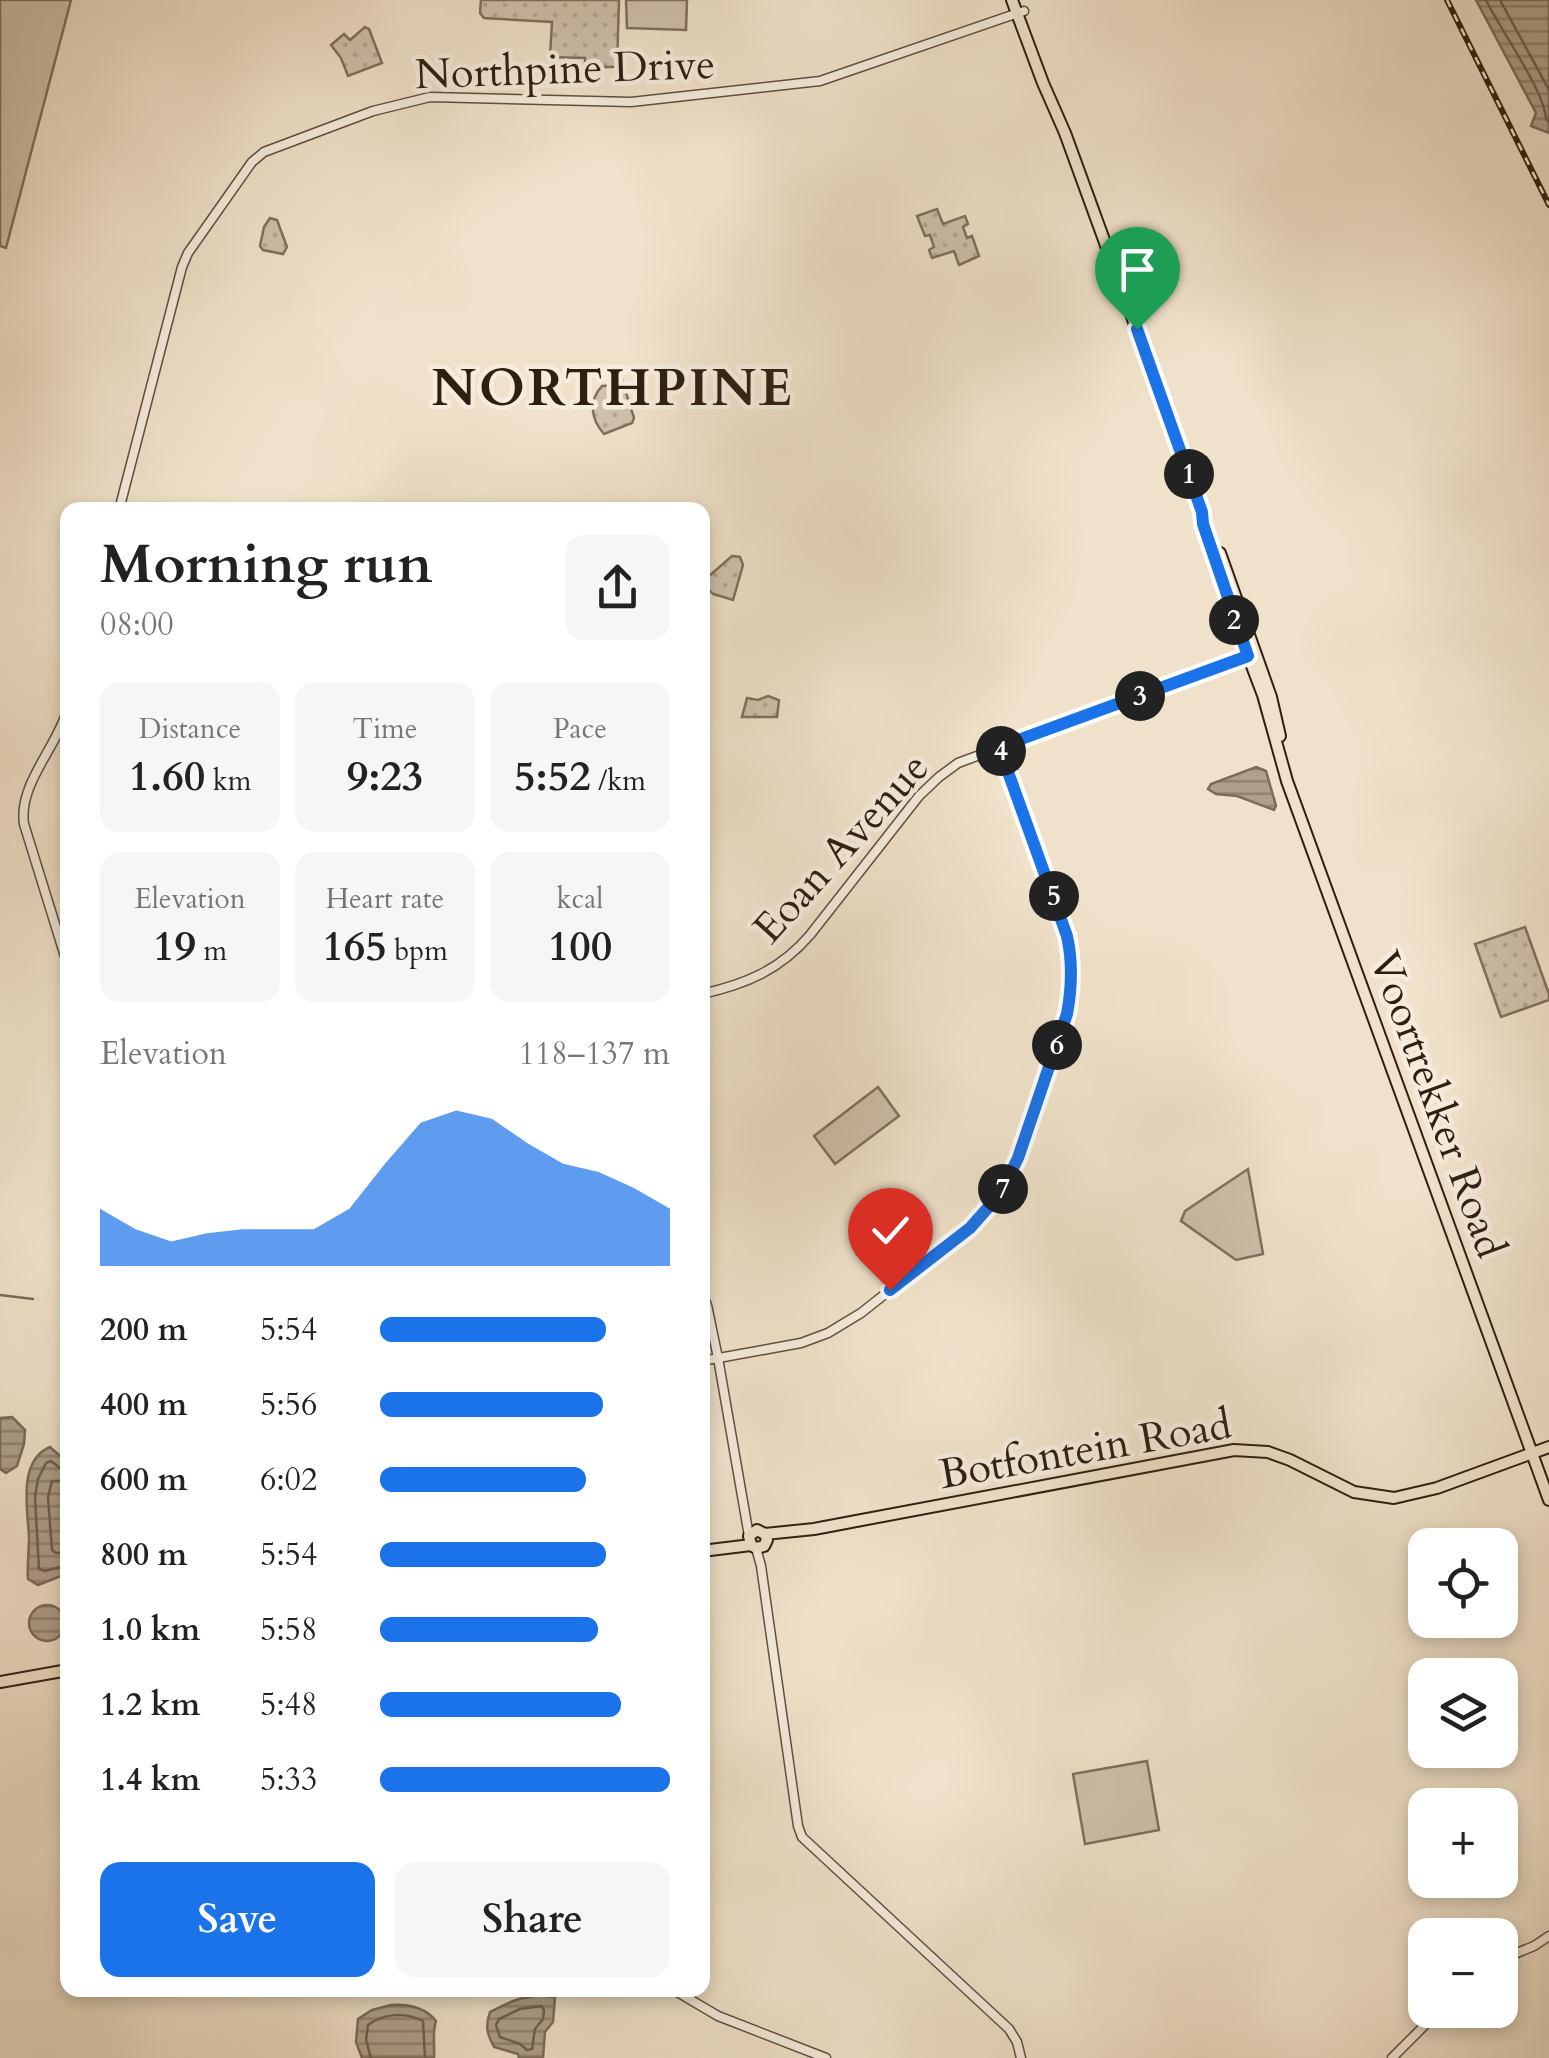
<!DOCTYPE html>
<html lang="en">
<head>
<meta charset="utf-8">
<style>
	body { margin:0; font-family:Cardo,serif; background:#f6f6f6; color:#222; height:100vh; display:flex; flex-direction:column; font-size:38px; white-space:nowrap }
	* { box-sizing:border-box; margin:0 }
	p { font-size:32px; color:#767676 }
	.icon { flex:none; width:55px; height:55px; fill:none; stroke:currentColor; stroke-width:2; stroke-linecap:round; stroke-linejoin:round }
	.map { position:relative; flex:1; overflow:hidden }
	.panel { position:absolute; left:60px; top:502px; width:650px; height:1495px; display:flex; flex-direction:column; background:#fff; border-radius:20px; box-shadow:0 5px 15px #0003 }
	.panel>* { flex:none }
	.tools { position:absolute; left:1408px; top:1528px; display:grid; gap:20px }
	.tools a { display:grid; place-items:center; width:110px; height:110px; border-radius:20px; background:#fff; box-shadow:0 5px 15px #0003; font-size:50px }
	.pin { position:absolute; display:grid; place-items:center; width:85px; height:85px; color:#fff; margin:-102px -42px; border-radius:50% 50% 50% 0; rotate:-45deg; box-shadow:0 0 10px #0007 }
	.pin .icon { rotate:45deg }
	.km { position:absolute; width:50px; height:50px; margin:-25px; border-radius:50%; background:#222; color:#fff; font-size:28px; line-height:50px; text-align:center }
	.round { display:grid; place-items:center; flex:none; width:105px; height:105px; border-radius:20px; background:#f6f6f6 }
	.head { display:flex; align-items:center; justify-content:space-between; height:170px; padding:0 40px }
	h1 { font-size:55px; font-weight:800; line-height:75px }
	.stats { display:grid; grid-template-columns:repeat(3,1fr); gap:15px; height:170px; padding:10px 40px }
	.stats div { display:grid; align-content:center; border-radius:20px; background:#f6f6f6; text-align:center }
	.stats b { font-size:42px; font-weight:800 }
	.stats small { font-size:28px; font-weight:400 }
	.stats p { font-size:28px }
	.chart { height:280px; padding:20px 40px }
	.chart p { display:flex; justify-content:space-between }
	.chart svg { width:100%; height:180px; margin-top:10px; fill:#1a73e8; opacity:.7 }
	.action { display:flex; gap:20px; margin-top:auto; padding:20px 40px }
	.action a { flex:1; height:115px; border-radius:20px; background:#1a73e8; color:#fff; font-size:40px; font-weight:800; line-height:115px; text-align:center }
	.action a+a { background:#f6f6f6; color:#222 }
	ul { padding:0 40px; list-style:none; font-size:32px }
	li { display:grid; grid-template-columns:160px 120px 1fr; align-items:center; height:75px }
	li i { height:25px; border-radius:12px; background:#1a73e8 }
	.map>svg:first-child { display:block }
	.grass { fill:#cfc1ab; stroke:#7f705e; stroke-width:2.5 }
	.park { fill:url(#park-dots); stroke:#7f705e; stroke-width:2.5 }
	.water { fill:url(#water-rules); stroke:#7b6c5a; stroke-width:2.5 }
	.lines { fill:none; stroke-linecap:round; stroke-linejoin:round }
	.shore { stroke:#6e604e; stroke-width:2.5 }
	.stream { stroke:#7b6c5a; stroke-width:2.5 }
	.minor-casing { stroke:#5f503f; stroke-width:11 }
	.major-casing { stroke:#2f1f11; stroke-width:14 }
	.minor { stroke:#f5ecdd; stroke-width:8 }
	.major { stroke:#f0e2ca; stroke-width:10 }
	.rail-casing { stroke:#2f1f11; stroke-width:6 }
	.rail { stroke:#f5ecdd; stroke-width:2.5; stroke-dasharray:8; stroke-linecap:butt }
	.route-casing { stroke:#fff; stroke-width:20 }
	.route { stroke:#1a73e8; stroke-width:12 }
	.labels { text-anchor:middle; stroke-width:9; stroke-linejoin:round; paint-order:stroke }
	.street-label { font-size:42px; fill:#2f1f11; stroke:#f5ecdd }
	.district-label { font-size:52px; font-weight:bold; letter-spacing:2.5px; fill:#2f1f11; stroke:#f5ecdd }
</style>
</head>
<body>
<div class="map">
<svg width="1549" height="2058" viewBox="0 0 1549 2058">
	<defs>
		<pattern id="park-dots" width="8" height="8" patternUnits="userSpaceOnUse" patternTransform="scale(2.5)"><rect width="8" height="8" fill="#cfc1ab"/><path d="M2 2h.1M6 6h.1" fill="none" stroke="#b2a592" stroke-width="1.8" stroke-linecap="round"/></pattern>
		<pattern id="water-rules" width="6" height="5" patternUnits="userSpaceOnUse" patternTransform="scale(2.5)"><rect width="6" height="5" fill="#aea08b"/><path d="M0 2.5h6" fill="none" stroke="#8e8270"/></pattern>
	</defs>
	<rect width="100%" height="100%" fill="#f0e2ca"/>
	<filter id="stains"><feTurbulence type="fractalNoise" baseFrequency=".002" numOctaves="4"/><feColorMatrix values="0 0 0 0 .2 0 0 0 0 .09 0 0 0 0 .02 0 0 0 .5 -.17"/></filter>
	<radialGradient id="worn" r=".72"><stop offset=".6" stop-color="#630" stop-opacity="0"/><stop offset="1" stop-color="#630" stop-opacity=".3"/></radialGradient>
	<g class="grass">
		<path d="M 0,0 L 71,0 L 6,248 L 0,246 Z"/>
		<path d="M 626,0 L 687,0 L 686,30 L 627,28 Z"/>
		<path d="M 878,1087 L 899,1116 L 835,1164 L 814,1136 Z"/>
		<path d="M 1248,1169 L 1263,1254 L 1236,1260 L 1181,1221 L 1185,1211 Z"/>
		<path d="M 1147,1761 L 1159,1830 L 1085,1844 L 1073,1774 Z"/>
	</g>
	<g class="park">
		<path d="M 481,0 L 619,0 L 617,67 L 585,67 L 585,58 L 550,57 L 552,22 L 484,18 L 480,13 Z"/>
		<path d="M 365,27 L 369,29 L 382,63 L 348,76 L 341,58 L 331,45 L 344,34 L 350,40 Z"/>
		<path d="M 937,209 L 943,224 L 965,216 L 968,224 L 963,227 L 967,238 L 972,236 L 979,256 L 959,265 L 954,251 L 932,258 L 929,250 L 934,247 L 930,235 L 925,236 L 917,216 Z"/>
		<path d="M 270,218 L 277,220 L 287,247 L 283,254 L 263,250 L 260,246 L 264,227 Z"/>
		<path d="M 618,367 L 634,418 L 632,423 L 604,434 C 591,419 588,401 602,386 L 616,385 L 613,369 Z"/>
		<path d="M 732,556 L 740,557 L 743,565 L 733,600 L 713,594 L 702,582 Z"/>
		<path d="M 768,696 L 779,700 L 777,717 L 742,717 L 747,698 L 758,700 Z"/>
		<path d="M 1525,927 L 1549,994 L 1549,1000 L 1501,1017 L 1475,944 Z"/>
	</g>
	<g class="water">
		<path d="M 1476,0 L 1549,0 L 1549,133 L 1531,126 L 1536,113 Z"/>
		<path d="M 1256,767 L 1266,771 L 1276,806 L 1274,810 L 1237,796 L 1216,794 L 1208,789 L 1211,784 Z"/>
		<path d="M 12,1417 L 25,1430 L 24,1444 L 17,1466 L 6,1473 L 0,1469 L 0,1422 L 1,1418 Z"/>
		<path d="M 50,1447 L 67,1462 L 67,1571 L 66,1574 L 38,1585 L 28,1579 C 27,1565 29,1551 29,1538 C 28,1510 17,1461 50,1447 Z"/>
		<circle cx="47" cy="1623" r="18"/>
		<path d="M 536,1995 L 555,1997 L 553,2022 L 545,2032 L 543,2058 L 519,2058 L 518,2054 L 494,2047 C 487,2034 485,2026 490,2012 C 499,2008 507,2003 516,2000 C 521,1998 529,1998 536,1995 Z"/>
		<path d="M 391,2005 C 408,2004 425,2007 436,2021 C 432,2032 435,2045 434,2058 L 362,2058 L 356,2042 L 358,2019 L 372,2010 Z"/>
	</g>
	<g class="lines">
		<g class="shore">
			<path d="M 1486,0 C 1500,29 1545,92 1546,119 L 1549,122"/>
			<path d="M 1500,0 L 1549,90"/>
			<path d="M 68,1469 L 60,1468 L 51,1461 L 46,1463 L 38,1479 L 35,1497 L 39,1569 L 45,1571 L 68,1565"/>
			<path d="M 68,1481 L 52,1481 L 48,1497 L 52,1550 L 56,1553 L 68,1552"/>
			<path d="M 541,2006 L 544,2010 L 543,2019 L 535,2029 L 532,2049 L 527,2050 L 520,2044 L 500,2037 L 496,2025 L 499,2019 L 520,2009 Z"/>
			<path d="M 371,2058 L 366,2040 L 368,2025 C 384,2013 405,2012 423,2021 L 425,2058"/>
		</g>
		<path class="stream" d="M 0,1295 L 33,1299"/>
		<g class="minor-casing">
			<g id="minor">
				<path d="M 119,510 L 182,267 L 188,253 L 252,162 L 264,152 L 373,111 L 430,97 L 631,102 L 820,81 L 1024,11"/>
				<path d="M 68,708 C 58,746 18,784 24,824 L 68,966"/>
				<path d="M 702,994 C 746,984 780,970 810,935 L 919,796 L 939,777 L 958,763 L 1251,655"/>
				<path d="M 702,1295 L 707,1305 L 718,1358 L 749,1536"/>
				<path d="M 702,1361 L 801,1343 L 828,1333 L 861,1313 L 970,1227 L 993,1204 L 1013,1171 L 1065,1022 L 1071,990 L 1072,967 L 1064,925 L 999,747"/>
				<path d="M 756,1548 L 761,1566 L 798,1826 L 802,1837 L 1009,2029 L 1017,2042 L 1021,2058"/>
				<path d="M 1500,1960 L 1534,1946 L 1549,1936"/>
				<path d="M 674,1990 L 718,2016 L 826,2058"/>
				<path d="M 1392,2058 L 1440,2010"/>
			</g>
		</g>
		<g class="major-casing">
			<g id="major">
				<path d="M 1012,0 L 1043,83 L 1065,133 L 1204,514"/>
				<path d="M 1202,512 L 1203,524 L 1230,608 L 1263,695 L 1287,781 L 1549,1500"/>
				<path d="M 1220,553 L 1271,697 L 1280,736"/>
				<path d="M 765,1534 L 767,1540 L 764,1546 L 756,1548 L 751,1545 L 749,1536 L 757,1530 L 765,1534 L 814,1529 L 1234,1450 L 1268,1452 L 1290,1460 L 1354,1492 L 1394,1498 L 1437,1488 L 1549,1447"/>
				<path d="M 702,1551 L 751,1545"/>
				<path d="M 0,1682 L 68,1670"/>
			</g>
		</g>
		<use href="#minor" class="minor"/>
		<use href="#major" class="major"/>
		<g class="rail-casing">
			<path id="rail" d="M 1447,0 L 1549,205"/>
		</g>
		<use href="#rail" class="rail"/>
	</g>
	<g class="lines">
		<g class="route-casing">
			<path id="route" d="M 890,1290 L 970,1228 L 1001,1193 L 1018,1158 L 1067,1014 C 1072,987 1073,963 1067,936 L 999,747 L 1248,656 L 1203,524 L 1202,512 L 1137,329"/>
		</g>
		<use href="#route" class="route"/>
	</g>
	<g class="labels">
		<g class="street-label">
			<text transform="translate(565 68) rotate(-2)" y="15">Northpine Drive</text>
			<text transform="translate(840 847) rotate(-48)" y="15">Eoan Avenue</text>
			<text transform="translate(1439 1104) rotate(70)" y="15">Voortrekker Road</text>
			<text transform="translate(1085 1448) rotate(-10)" y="15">Botfontein Road</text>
		</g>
		<g class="district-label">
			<text x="613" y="405">NORTHPINE</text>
		</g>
	</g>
	<rect width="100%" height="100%" filter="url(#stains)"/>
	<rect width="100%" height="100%" fill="url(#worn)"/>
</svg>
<div class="tools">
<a><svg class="icon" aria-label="locate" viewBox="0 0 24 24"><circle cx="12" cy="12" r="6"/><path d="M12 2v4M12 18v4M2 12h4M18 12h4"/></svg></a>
<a><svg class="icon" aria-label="layers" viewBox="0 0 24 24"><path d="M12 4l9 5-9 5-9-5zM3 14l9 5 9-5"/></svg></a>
<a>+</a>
<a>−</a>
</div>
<div class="pin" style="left:1137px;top:329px;background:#1e9e55"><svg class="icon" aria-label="arrive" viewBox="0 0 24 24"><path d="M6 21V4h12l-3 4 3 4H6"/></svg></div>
<div class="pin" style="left:890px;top:1290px;background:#d93025"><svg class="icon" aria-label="check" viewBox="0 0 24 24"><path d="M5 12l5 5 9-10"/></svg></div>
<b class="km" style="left:1189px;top:474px">1</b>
<b class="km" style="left:1234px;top:620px">2</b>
<b class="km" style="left:1140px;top:696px">3</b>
<b class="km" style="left:1001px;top:751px">4</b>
<b class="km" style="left:1054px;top:896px">5</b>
<b class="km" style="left:1057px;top:1045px">6</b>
<b class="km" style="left:1003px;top:1189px">7</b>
<section class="panel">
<div class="head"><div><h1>Morning run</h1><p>08:00</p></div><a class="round"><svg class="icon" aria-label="share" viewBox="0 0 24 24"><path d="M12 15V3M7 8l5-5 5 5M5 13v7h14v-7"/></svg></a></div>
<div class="stats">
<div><p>Distance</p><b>1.60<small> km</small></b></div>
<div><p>Time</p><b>9:23</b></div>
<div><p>Pace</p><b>5:52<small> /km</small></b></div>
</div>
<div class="stats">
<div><p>Elevation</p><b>19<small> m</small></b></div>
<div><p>Heart rate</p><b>165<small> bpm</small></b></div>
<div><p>kcal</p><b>100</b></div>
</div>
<div class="chart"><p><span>Elevation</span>118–137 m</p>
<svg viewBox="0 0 160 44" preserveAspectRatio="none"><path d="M0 44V30L10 35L20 38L30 36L40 35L50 35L60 35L70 30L80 19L90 9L100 6L110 8L120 14L130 19L140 21L150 25L160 30V44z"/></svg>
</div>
<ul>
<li><b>200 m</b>5:54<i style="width:78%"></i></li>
<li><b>400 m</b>5:56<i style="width:77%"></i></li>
<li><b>600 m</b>6:02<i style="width:71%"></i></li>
<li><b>800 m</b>5:54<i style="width:78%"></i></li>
<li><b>1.0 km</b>5:58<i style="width:75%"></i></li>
<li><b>1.2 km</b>5:48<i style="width:83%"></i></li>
<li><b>1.4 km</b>5:33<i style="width:100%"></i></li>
</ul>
<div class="action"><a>Save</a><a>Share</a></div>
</section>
</div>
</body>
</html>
